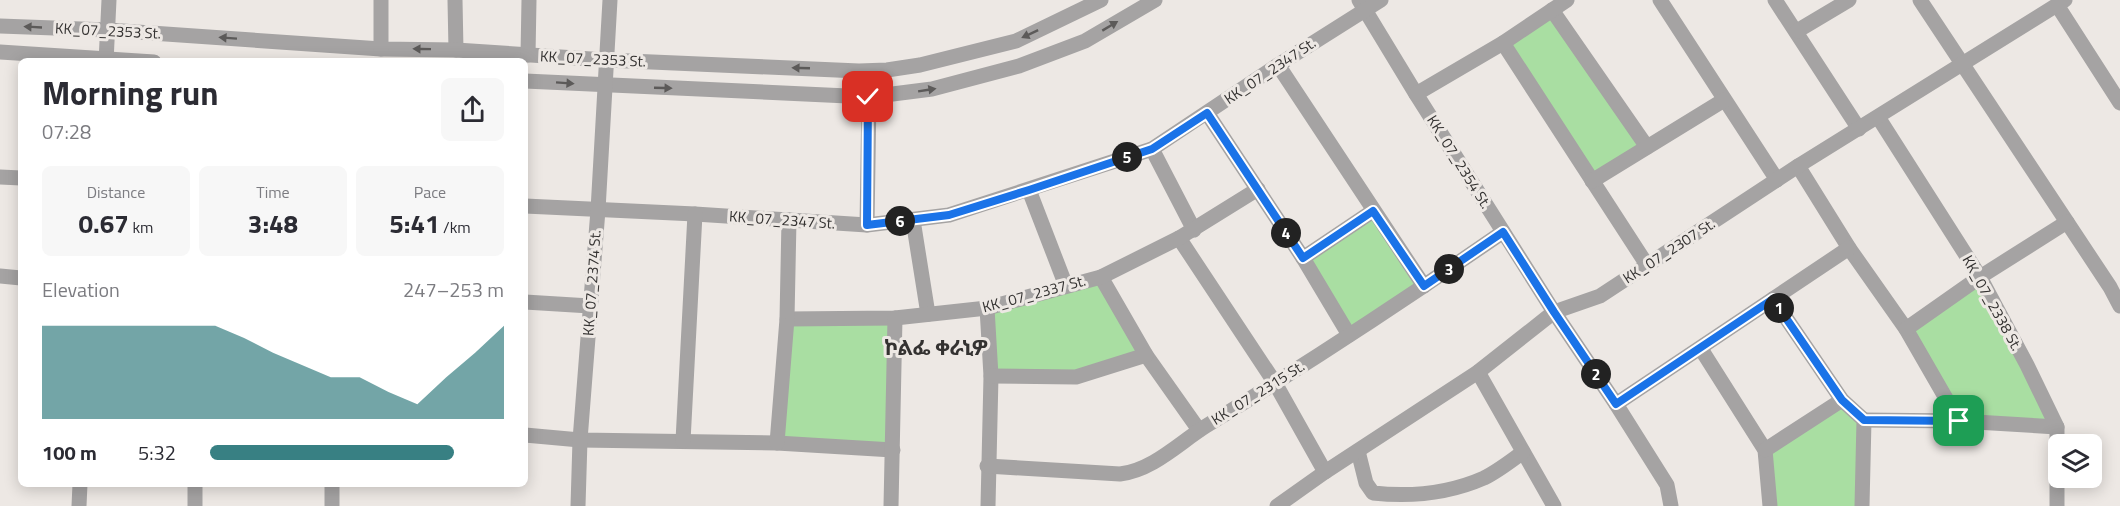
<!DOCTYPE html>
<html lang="en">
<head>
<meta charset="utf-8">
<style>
	body { margin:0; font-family:"Titillium Web","Noto Sans Ethiopic",sans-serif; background:#f7f7f7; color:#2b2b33; height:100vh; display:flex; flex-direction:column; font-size:22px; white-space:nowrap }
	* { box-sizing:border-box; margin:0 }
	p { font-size:20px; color:#7c7c81 }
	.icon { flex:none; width:33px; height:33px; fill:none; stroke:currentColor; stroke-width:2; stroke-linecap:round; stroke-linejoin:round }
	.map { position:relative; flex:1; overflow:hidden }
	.sheet { position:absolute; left:18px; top:58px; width:510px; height:429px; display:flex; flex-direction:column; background:#fff; border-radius:9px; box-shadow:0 3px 15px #0003 }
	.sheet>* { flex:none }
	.tools { position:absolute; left:2048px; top:434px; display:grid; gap:12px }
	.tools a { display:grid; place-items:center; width:54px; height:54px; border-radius:9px; background:#fff; box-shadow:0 3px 15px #0003; font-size:30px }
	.pin { position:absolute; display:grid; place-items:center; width:51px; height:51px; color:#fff; margin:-26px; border-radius:12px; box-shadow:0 3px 9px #0006 }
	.km { position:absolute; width:30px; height:30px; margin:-15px; border-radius:50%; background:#222; color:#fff; font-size:16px; line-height:30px; text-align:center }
	.round { display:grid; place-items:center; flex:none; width:63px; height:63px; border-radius:9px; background:#f7f7f7 }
	.summary { display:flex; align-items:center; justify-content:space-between; height:102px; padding:0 24px }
	h1 { font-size:33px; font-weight:700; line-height:45px }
	.figures { display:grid; grid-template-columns:repeat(3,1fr); gap:9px; height:102px; padding:6px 24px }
	.figures div { display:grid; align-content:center; border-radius:9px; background:#f7f7f7; text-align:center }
	.figures b { font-size:26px; font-weight:700 }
	.figures small { font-size:16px; font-weight:400 }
	.figures p { font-size:16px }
	.chart { height:168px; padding:12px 24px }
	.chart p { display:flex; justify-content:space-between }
	.chart svg { width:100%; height:108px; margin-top:6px; fill:#388083; opacity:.7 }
	ul { padding:0 24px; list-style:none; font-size:20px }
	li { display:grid; grid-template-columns:96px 72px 1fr; align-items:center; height:45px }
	li i { height:15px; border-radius:8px; background:#388083 }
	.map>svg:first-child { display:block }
	.green { fill:#a9dea2 }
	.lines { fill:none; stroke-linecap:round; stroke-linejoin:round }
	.minor { stroke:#a5a3a3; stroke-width:15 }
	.oneway { fill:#5c5a59 }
	.route-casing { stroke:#fff; stroke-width:12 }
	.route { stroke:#1a73e8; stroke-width:8 }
	.labels { text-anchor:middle; stroke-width:6; stroke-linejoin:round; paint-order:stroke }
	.street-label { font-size:15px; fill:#343231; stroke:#ede8e4 }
	.district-label { font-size:21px; font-weight:bold; fill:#343231; stroke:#ede8e4 }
</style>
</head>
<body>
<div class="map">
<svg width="2120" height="506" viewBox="0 0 2120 506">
	<rect width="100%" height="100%" fill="#ede8e4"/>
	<g class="green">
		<path d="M 1552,10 L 1647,147 L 1592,181 L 1503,43 Z"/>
		<path d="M 1373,211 L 1424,286 L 1349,335 L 1303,258 Z"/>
		<path d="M 1101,277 L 1146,355 L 1075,380 L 991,376 L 987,308 Z"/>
		<path d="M 1980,277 L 2057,427 L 1959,421 L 1906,329 Z"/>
		<path d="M 895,318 L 893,450 L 777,443 L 787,319 Z"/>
		<path d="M 1842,400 L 1864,420 L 1862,506 L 1770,506 L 1765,450 Z"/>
	</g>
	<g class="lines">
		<g class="minor">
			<path d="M 455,0 L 456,50"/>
			<path d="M 1359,0 L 1416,94 L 1554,312 L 1616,404 L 1667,485 L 1671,506"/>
			<path d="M 1660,0 L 1777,180"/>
			<path d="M 1775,0 L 1859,129"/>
			<path d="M 1920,0 L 2110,287 L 2120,306"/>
			<path d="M 2057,5 L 2120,103"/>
			<path d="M 1552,10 L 1647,147"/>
			<path d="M 0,26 L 108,30 L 381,49 L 456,50 L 606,60 L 859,71 L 887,70 L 920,65 L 1016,41 L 1101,0"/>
			<path d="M 1797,31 L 1849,0"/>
			<path d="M 1503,43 L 1647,265"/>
			<path d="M 381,49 L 381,0"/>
			<path d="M 0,52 L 154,62"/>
			<path d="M 528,55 L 529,0"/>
			<path d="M 106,62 L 109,0"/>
			<path d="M 1278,65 L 1424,286"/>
			<path d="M 525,81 L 869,97 L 932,89 L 1019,66 L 1085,41 L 1155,0"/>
			<path d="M 1416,94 L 1503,43 L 1567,0"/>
			<path d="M 1207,113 L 1303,258 L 1349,335"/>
			<path d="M 1878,117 L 1980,277 L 2027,365 L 2057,427 L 2057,506"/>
			<path d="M 1152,149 L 1194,230"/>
			<path d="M 1798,166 L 1849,248 L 1906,329 L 1959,421"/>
			<path d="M 0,177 L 21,178"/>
			<path d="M 1592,181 L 1724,100"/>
			<path d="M 1029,190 L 1066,286"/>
			<path d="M 525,206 L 695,214 L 867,225 L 949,215 L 1152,149 L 1278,65 L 1381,0"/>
			<path d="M 913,220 L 928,314"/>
			<path d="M 867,225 L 869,97"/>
			<path d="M 1179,238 L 1275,383 L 1325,472"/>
			<path d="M 1303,258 L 1373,211"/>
			<path d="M 0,276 L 21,278"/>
			<path d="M 1101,277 L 1146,355 L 1199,430"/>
			<path d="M 1773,299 L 1842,400 L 1864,420 L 1862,506"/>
			<path d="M 525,302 L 590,306"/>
			<path d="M 987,308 L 991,376 L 988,506"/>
			<path d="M 787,319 L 895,318 L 987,308 L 1101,277 L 1179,238 L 1258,189"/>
			<path d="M 1906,329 L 1980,277 L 2067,222"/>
			<path d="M 1701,349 L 1765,450 L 1770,506"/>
			<path d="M 1478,372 L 1554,506"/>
			<path d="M 991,376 L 1076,377 L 1146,355"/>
			<path d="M 1616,404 L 1849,248"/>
			<path d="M 1864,420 L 1959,421 L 2057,427"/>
			<path d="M 525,435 L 580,440 L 777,443 L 893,450"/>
			<path d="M 683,441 L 695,214"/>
			<path d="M 777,443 L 787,319 L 789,220"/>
			<path d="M 1765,450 L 1842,400"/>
			<path d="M 1358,451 L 1366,483 L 1373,493 C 1410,497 1450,493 1484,478 C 1498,471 1511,461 1523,452"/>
			<path d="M 987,466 L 1120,474 C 1153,470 1179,443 1206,426 C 1307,364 1406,299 1503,232"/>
			<path d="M 195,484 L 195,506"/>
			<path d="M 79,506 L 80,484"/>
			<path d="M 332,506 L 332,484"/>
			<path d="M 578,506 L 580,440 L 598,210 L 610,0"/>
			<path d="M 891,506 L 895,318"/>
			<path d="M 1277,506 L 1325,472 L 1478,372 L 1554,312 L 1600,296 L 1798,166 L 2065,0"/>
		</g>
	</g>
	<defs><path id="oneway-solid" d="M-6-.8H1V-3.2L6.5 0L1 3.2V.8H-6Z" transform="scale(1.5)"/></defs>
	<g class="oneway">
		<use href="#oneway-solid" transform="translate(1110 26) rotate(-31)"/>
		<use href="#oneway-solid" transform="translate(33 27) rotate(-177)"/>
		<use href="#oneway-solid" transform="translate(1030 34) rotate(155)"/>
		<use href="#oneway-solid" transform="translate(228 38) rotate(-176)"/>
		<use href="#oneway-solid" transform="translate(422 49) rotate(-179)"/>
		<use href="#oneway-solid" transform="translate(801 68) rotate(-178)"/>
		<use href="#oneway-solid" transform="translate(565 83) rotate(4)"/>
		<use href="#oneway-solid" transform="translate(663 88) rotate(2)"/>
		<use href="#oneway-solid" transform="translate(927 90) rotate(-9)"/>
	</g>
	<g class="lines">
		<g class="route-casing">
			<path id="route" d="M 868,97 L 867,225 L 949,215 L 1029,190 L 1152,149 L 1207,113 L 1303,258 L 1373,211 L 1424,286 L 1503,232 L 1554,312 L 1616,404 L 1773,299 L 1842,400 L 1864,420 L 1959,421"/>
		</g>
		<use href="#route" class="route"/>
	</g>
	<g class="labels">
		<g class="street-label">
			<text transform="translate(108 31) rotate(3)" y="5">KK_07_2353 St.</text>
			<text transform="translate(593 59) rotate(3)" y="5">KK_07_2353 St.</text>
			<text transform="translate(1270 71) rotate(-34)" y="5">KK_07_2347 St.</text>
			<text transform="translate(1459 162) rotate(58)" y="5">KK_07_2354 St.</text>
			<text transform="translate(782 220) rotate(4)" y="5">KK_07_2347 St.</text>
			<text transform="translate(1669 251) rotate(-33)" y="5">KK_07_2307 St.</text>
			<text transform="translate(592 283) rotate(-86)" y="5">KK_07_2374 St.</text>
			<text transform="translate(1034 294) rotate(-15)" y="5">KK_07_2337 St.</text>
			<text transform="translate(1992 303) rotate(61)" y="5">KK_07_2338 St.</text>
			<text transform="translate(1258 393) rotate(-32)" y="5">KK_07_2315 St.</text>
		</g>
		<g class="district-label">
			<text x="936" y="355">ኮልፌ ቀራኒዎ</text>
		</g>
	</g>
</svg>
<div class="tools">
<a><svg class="icon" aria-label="layers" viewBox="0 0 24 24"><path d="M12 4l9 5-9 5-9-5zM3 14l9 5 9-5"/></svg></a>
</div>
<div class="pin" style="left:1959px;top:421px;background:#1e9e55"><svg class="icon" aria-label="arrive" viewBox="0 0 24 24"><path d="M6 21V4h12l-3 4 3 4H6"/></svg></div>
<div class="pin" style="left:868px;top:97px;background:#d93025"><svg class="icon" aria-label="check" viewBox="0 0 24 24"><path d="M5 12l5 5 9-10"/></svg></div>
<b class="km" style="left:1779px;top:308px">1</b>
<b class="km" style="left:1596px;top:374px">2</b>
<b class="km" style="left:1449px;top:269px">3</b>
<b class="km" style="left:1286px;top:233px">4</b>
<b class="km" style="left:1127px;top:157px">5</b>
<b class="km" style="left:900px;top:221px">6</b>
<section class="sheet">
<div class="summary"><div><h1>Morning run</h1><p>07:28</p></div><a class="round"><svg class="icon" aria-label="share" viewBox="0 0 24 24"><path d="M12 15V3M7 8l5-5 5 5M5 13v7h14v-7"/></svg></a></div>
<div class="figures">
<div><p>Distance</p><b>0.67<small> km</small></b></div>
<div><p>Time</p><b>3:48</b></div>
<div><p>Pace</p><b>5:41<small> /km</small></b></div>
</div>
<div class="chart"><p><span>Elevation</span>247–253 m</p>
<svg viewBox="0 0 160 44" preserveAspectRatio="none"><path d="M0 44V6L10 6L20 6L30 6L40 6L50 6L60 6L70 11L80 17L90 22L100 27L110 27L120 33L130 38L140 27L150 17L160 6V44z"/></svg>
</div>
<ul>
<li><b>100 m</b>5:32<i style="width:83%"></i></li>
</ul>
</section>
</div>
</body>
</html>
